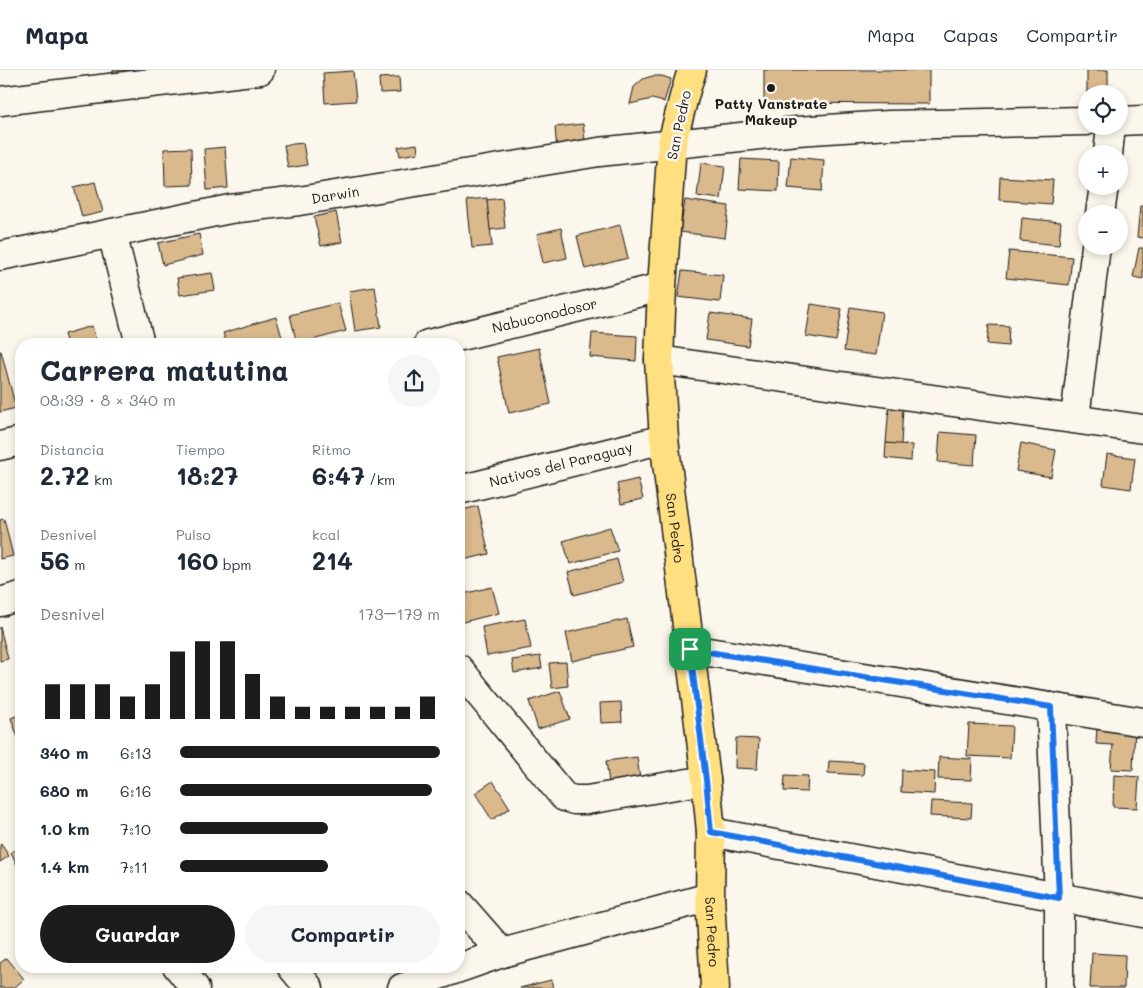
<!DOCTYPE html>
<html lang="es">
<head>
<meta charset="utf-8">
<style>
	body { margin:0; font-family:Mali,sans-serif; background:#f6f6f7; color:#1f2937; height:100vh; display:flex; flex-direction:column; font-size:19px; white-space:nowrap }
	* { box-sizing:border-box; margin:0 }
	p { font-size:16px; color:#747a83 }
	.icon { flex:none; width:28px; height:28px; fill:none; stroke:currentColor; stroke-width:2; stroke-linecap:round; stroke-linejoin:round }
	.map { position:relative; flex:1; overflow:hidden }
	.details { position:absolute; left:15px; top:268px; width:450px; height:635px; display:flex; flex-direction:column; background:#fff; border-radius:20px; box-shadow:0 2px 8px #0003 }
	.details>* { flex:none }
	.controls { position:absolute; left:1078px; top:15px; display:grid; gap:10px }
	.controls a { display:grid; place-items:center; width:50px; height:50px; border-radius:50%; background:#fff; box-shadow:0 2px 8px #0003; font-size:25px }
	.pin { position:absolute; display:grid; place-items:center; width:42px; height:42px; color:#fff; margin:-21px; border-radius:10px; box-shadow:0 2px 8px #0006 }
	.round { display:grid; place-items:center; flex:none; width:52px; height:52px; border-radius:26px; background:#f6f6f7 }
	.head { display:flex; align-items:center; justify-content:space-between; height:85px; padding:0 25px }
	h1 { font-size:28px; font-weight:700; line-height:38px }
	.figures { display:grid; grid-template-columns:repeat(3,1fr); gap:8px; height:85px; padding:5px 25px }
	.figures div { display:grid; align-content:center }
	.figures b { font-size:25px; font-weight:700 }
	.figures small { font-size:14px; font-weight:400 }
	.figures p { font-size:14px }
	.chart { height:140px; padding:10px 25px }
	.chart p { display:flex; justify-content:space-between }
	.chart svg { width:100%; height:90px; margin-top:5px; stroke:#1c1c1c; stroke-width:6 }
	.button { display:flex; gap:10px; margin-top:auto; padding:10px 25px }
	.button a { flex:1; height:58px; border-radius:30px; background:#1c1c1c; color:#fff; font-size:20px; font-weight:700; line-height:58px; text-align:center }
	.button a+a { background:#f6f6f7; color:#1f2937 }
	ul { padding:0 25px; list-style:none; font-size:16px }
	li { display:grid; grid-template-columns:80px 60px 1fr; align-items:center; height:38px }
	li i { height:12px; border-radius:6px; background:#1c1c1c }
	header { display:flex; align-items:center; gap:30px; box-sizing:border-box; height:70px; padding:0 25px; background:#fff; border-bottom:1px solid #e0e1e3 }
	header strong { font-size:24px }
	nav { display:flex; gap:28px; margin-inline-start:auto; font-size:18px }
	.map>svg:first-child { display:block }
	.building { fill:#dab98d; stroke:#1c1c1c }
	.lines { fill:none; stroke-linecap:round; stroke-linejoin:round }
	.minor-casing { stroke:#1c1c1c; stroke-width:31 }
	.major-casing { stroke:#1c1c1c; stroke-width:31 }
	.minor { stroke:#fbf7ec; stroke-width:28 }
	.major { stroke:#ffdf80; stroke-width:28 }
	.route-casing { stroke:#fff; stroke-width:10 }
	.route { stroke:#1a73e8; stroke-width:6 }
	.poi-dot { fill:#1c1c1c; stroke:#fbf7ec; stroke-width:2 }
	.labels { text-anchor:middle; stroke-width:5; stroke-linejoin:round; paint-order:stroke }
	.poi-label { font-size:14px; font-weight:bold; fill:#1c1c1c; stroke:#fbf7ec }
	.street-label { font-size:14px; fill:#1c1c1c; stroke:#fbf7ec }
</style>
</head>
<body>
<header>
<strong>Mapa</strong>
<nav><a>Mapa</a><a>Capas</a><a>Compartir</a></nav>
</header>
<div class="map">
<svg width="1143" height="918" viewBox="0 0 1143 918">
	<rect width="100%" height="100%" fill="#fbf7ec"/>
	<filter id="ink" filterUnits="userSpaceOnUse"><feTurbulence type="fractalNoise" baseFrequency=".02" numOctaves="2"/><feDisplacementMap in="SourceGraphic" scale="10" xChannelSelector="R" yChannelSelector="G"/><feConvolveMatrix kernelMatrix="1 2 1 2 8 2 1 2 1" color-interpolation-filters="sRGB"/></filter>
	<g filter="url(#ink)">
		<g class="building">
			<path d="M 113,0 L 144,0 L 113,4 Z"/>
			<path d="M 764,0 L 929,0 L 929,34 L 764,33 Z"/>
			<rect x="1087" y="0" width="21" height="24"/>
			<path d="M 353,1 L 356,31 L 325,33 L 323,3 Z"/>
			<path d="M 652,6 L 662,6 L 671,9 L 664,32 L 652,29 L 630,34 L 634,17 L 643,9 Z"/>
			<path d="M 399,7 L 400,22 L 380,23 L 379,8 Z"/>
			<path d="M 583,54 L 586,78 L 557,81 L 555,57 Z"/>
			<path d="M 303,73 L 307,95 L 288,98 L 284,75 Z"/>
			<path d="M 417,74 L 418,83 L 400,86 L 398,77 Z"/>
			<path d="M 225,77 L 228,118 L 207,120 L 204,79 Z"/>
			<path d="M 191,78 L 192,115 L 165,116 L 164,79 Z"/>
			<path d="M 791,87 L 824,90 L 822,121 L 788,118 Z"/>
			<path d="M 741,89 L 779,91 L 778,121 L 739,119 Z"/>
			<path d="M 701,93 L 725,96 L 721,129 L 697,126 Z"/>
			<path d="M 1000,107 L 1053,110 L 1051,134 L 999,130 Z"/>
			<path d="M 95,112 L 103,142 L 82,147 L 74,117 Z"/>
			<path d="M 487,128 L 492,176 L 472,178 L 467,130 Z"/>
			<path d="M 502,128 L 505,158 L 490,160 L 487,130 Z"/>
			<path d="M 685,130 L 729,136 L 725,168 L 680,162 Z"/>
			<path d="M 1140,136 L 1143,136 L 1143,168 L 1137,167 Z"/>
			<path d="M 336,142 L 342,172 L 321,176 L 314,147 Z"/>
			<path d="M 1022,148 L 1061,152 L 1059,175 L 1020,171 Z"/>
			<path d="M 620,155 L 628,188 L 585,199 L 577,166 Z"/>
			<path d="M 561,158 L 567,188 L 543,193 L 537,164 Z"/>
			<path d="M 199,164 L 203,185 L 163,195 L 158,173 Z"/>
			<path d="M 1139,178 L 1143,178 L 1143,209 L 1133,207 Z"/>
			<path d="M 1009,181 L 1072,187 L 1069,215 L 1006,208 Z"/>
			<path d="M 682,201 L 723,205 L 720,232 L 678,227 Z"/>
			<path d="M 212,203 L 215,220 L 180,225 L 177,208 Z"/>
			<path d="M 375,217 L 381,257 L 355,261 L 349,221 Z"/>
			<path d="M 338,233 L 346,261 L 297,274 L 290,245 Z"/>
			<path d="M 811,234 L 842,239 L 836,271 L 806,266 Z"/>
			<path d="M 850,237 L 882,242 L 876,285 L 844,281 Z"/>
			<path d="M 710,243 L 752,249 L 748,276 L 706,270 Z"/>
			<path d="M 276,247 L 284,274 L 227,274 L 223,263 Z"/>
			<path d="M 989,255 L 1009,256 L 1008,276 L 987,274 Z"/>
			<path d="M 92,256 L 97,274 L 67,274 L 64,264 Z"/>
			<path d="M 592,263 L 637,266 L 636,291 L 590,287 Z"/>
			<path d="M 539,278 L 551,334 L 509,343 L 497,287 Z"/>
			<path d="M 0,281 L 1,281 L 16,338 L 0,342 Z"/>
			<path d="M 889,336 L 903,337 L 901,375 L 886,373 Z"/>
			<path d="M 940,362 L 976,365 L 974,395 L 938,392 Z"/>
			<path d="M 886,373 L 912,375 L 911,391 L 885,388 Z"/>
			<path d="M 1021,373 L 1056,380 L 1051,407 L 1016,401 Z"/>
			<path d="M 1107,384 L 1135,388 L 1131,419 L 1103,415 Z"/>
			<path d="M 638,409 L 643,429 L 621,434 L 617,414 Z"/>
			<path d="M 478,436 L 489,484 L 463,490 L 459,473 L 459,441 Z"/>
			<path d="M 4,449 L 13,486 L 0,489 L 0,450 Z"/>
			<path d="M 610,457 L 618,481 L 570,494 L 563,471 Z"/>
			<path d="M 617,489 L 623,512 L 574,525 L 568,502 Z"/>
			<path d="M 492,517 L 499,543 L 459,553 L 459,525 Z"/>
			<path d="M 525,549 L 531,578 L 487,586 L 482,557 Z"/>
			<path d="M 627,549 L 633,577 L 572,591 L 566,563 Z"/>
			<path d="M 0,557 L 8,589 L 0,591 Z"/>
			<path d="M 540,586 L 542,598 L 514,603 L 512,590 Z"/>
			<path d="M 566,592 L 568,616 L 552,618 L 549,593 Z"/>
			<path d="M 560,621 L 570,649 L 538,659 L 529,631 Z"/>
			<path d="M 621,632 L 622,652 L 601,653 L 600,633 Z"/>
			<path d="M 21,644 L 21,672 L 20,673 L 11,648 Z"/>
			<path d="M 969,654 L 1012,656 L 1010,688 L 967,686 Z"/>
			<path d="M 1097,655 L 1135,657 L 1133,700 L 1111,699 L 1113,675 L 1096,674 Z"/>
			<path d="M 736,668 L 759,669 L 757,699 L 735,698 Z"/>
			<path d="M 637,687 L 640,709 L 609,713 L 606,691 Z"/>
			<path d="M 939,687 L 972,689 L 971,710 L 938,709 Z"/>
			<path d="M 829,691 L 864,693 L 863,705 L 828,703 Z"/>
			<path d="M 902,700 L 935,702 L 934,724 L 901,722 Z"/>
			<path d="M 785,705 L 808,706 L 807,722 L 784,721 Z"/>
			<path d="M 1114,705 L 1139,707 L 1137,738 L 1113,737 Z"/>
			<path d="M 493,711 L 510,738 L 492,750 L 475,723 Z"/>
			<path d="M 931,731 L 972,733 L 971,748 L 930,746 Z"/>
			<path d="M 1,774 L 9,786 L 0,792 L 0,775 Z"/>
			<path d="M 21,777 L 21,793 L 17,795 L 11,782 Z"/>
			<path d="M 1092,883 L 1125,885 L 1124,918 L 1090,918 Z"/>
			<path d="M 7,888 L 24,909 L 14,918 L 0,918 L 0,893 Z"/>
			<path d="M 551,910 L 553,918 L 520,918 Z"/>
		</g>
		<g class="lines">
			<g class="minor-casing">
				<g id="minor">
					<path d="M 0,31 L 260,0"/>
					<path d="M 1119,51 L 1143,50"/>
					<path d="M 1108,84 L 1111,56"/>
					<path d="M 1100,144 L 1104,116"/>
					<path d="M 112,163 L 140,274"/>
					<path id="s1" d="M 0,186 L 230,139 L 299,131 L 599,82 L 797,61 L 889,55 L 1086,51"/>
					<path id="s2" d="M 428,274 L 662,217"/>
					<path d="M 659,290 L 1143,359"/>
					<path d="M 1075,348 L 1096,176"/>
					<path d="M 0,376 L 21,371"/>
					<path id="s3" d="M 459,420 L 664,369"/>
					<path d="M 0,532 L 21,526"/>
					<path d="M 690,579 L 1143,652"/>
					<path d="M 459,599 L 564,727 L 574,730 L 587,730 L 706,710"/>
					<path d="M 1051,637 L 1059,828 L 1059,918"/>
					<path d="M 711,762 L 1143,843"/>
					<path d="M 459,834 L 502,883"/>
					<path d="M 177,896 L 195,918"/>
					<path d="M 291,896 L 309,918"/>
					<path d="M 402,918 L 502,883 L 710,827"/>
				</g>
			</g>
			<g class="major-casing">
				<g id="major">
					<path id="s4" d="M 692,0 L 685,23 L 672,73 L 662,217 L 659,290 L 664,369 L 706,710 L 711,762 L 710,827 L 715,918"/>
				</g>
			</g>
			<use href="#minor" class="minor"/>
			<use href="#major" class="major"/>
		</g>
	</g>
	<g class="lines" filter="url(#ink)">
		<g class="route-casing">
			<path id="route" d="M 690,579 L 1051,637 L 1059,828 L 711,762 L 706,710 Z"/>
		</g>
		<use href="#route" class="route"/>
	</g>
	<circle class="poi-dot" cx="771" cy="18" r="5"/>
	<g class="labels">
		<g class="poi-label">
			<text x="771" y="39">Patty Vanstrate<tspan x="771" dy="16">Makeup</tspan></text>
		</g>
		<g class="street-label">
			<text transform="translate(679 55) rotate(-78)" y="5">San Pedro</text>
			<text dy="5" stroke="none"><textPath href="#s1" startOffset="341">Darwin</textPath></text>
			<text dy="5" stroke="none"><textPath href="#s2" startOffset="120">Nabuconodosor</textPath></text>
			<text dy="5" stroke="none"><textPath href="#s3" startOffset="105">Nativos del Paraguay</textPath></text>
			<text dy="5" stroke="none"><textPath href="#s4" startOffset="462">San Pedro</textPath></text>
			<text dy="5" stroke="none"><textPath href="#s4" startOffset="868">San Pedro</textPath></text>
		</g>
	</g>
</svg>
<div class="controls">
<a><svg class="icon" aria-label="locate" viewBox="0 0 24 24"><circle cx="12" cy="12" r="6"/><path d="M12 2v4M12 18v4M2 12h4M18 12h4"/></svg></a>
<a>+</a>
<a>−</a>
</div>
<div class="pin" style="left:690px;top:579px;background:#1e9e55"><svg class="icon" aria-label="arrive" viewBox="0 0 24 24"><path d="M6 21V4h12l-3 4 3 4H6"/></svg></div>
<section class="details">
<div class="head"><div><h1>Carrera matutina</h1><p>08:39 · 8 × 340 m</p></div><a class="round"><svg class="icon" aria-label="share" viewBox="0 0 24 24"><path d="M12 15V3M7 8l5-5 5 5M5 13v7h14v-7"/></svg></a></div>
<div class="figures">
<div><p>Distancia</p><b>2.72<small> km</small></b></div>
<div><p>Tiempo</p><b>18:27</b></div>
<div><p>Ritmo</p><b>6:47<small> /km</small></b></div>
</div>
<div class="figures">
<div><p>Desnivel</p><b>56<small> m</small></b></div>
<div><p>Pulso</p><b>160<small> bpm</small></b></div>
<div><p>kcal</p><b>214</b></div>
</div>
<div class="chart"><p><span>Desnivel</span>173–179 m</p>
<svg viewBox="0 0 160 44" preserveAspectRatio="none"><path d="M5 44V27M15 44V27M25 44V27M35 44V33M45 44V27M55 44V11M65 44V6M75 44V6M85 44V22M95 44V33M105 44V38M115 44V38M125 44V38M135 44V38M145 44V38M155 44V33"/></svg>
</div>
<ul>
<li><b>340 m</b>6:13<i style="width:100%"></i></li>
<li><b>680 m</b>6:16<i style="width:97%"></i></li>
<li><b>1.0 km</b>7:10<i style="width:57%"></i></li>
<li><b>1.4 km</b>7:11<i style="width:57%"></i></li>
</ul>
<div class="button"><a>Guardar</a><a>Compartir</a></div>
</section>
</div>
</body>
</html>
